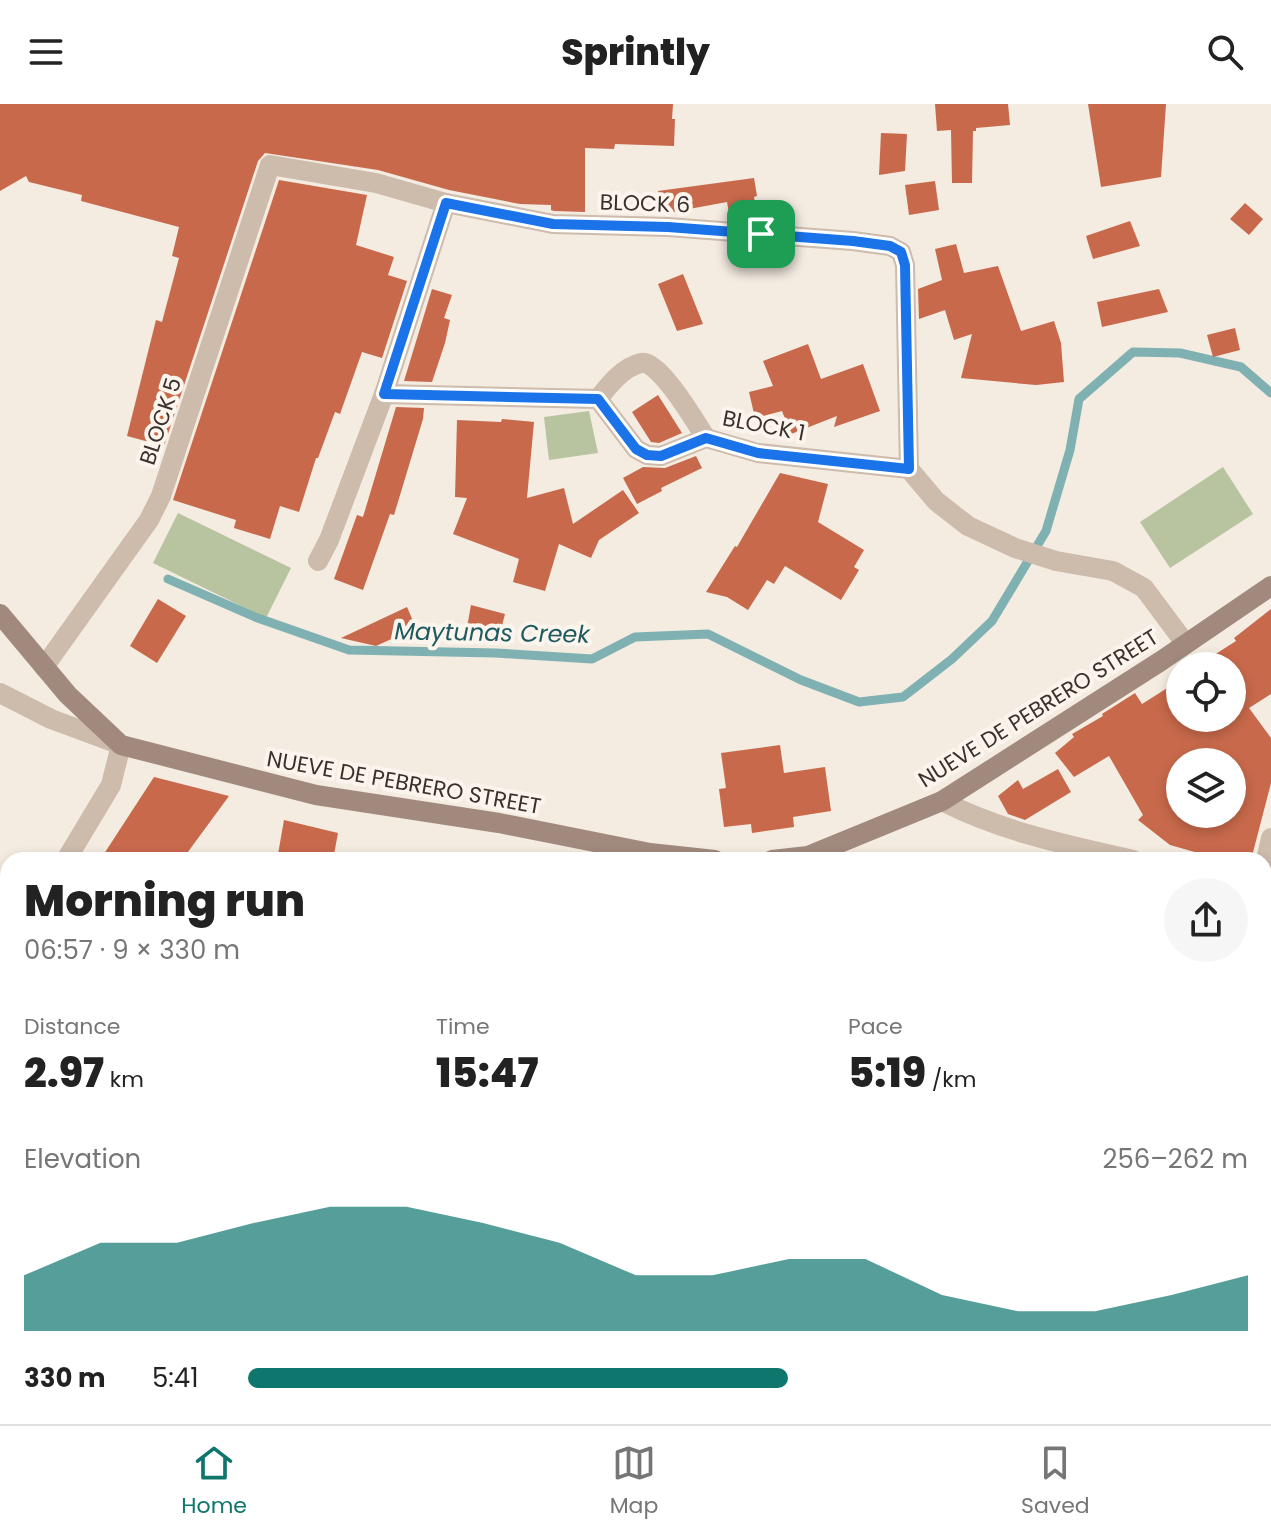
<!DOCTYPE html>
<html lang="en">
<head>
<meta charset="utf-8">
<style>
	body { margin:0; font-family:Poppins,sans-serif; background:#f6f6f6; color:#222; height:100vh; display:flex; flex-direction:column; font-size:30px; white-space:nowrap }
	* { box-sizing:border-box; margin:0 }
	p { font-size:26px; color:#767676 }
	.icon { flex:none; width:44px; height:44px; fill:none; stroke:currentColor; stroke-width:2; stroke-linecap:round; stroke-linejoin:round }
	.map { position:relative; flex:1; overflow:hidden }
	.details { position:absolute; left:0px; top:748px; width:1272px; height:572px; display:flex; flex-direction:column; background:#fff; border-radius:24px 24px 0 0; box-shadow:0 4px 12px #0003 }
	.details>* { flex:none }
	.fabs { position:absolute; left:1166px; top:548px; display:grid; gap:16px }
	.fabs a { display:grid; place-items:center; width:80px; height:80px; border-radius:50%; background:#fff; box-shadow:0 4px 12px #0003; font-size:40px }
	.pin { position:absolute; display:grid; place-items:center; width:68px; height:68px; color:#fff; margin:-34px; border-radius:16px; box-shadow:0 4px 12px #0006 }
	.round { display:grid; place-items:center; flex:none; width:84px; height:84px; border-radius:42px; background:#f6f6f6 }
	.summary { display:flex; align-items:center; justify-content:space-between; height:136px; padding:0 24px }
	h1 { font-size:44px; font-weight:800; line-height:60px }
	.metrics { display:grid; grid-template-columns:repeat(3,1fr); gap:12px; height:136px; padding:8px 24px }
	.metrics div { display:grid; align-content:center }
	.metrics b { font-size:40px; font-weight:800 }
	.metrics small { font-size:22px; font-weight:400 }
	.metrics p { font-size:22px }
	.chart { height:224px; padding:16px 24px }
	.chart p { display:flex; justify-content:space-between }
	.chart svg { width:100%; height:144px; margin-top:8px; fill:#0f766e; opacity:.7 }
	ul { padding:0 24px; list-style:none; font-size:26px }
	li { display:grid; grid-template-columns:128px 96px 1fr; align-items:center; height:60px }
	li i { height:20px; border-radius:10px; background:#0f766e }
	header { display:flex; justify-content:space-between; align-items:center; height:104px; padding:0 24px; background:#fff; font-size:36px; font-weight:800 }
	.menu { display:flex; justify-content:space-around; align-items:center; height:112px; border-top:2px solid #e0e0e0; background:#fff; font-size:22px; color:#767676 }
	.menu a { display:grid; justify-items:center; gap:4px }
	.menu .selected { color:#0f766e }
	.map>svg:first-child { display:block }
	.green { fill:#b8c4a0 }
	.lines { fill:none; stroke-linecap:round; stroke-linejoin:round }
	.stream { stroke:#7fb0b2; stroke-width:9 }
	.building { fill:#c8694b; fill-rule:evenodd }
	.minor { stroke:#cdbbac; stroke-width:20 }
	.tertiary { stroke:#cdbbac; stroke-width:20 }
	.secondary { stroke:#a18a7d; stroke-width:20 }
	.route-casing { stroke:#fff; stroke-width:16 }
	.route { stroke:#1a73e8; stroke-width:10 }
	.labels { text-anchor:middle; stroke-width:8; stroke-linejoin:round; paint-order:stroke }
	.street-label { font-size:22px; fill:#3b302b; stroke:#fbf5ee }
	.water-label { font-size:24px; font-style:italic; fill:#1f5a5e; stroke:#fbf5ee }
</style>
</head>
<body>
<header><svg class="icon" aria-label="menu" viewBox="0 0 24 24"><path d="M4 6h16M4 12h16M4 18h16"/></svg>Sprintly<svg class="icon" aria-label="search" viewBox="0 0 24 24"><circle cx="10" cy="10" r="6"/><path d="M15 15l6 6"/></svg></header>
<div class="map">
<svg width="1271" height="1320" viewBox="0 0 1271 1320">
	<rect width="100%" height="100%" fill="#f4ebe1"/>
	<g class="green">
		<path d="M 589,307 L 598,349 L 549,356 L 544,313 Z"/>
		<path d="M 1223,363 L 1253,410 L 1170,464 L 1140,418 Z"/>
		<path d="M 178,409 L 291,464 L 266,514 L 153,459 Z"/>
	</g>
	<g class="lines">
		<path class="stream" d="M 168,475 L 255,513 L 349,546 L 496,549 L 592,555 L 635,533 L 708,530 L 801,576 L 859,598 L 903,593 L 952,555 L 992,517 L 1046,427 L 1070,346 L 1079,295 L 1133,248 L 1180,249 L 1241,263 L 1271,289"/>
	</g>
	<g class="building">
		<path d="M 0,0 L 673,0 L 672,15 L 675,15 L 674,42 L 615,40 L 614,45 L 585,44 L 585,108 L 554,107 L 551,106 L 551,101 L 520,100 L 449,86 L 378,66 L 265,49 L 258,57 L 164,342 L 127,332 L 156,216 L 162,218 L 179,154 L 172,152 L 179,123 L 81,97 L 82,91 L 29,78 L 26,72 L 0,87 Z"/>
		<path d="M 935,0 L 1008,0 L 1010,21 L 976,24 L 976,27 L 973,27 L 972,79 L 952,79 L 951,26 L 937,27 Z"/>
		<path d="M 1088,0 L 1166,0 L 1161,73 L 1101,83 Z"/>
		<path d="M 881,29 L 907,30 L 905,67 L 879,71 Z"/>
		<path d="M 754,74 L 757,92 L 754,93 L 756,105 L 729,109 L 727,98 L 662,110 L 658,87 Z"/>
		<path d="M 279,76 L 367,91 L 356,141 L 394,153 L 388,171 L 407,177 L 382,254 L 362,248 L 340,310 L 335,308 L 318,354 L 316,354 L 299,408 L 280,402 L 270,435 L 234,424 L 236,416 L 173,396 Z"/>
		<path d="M 935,77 L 939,106 L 909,111 L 905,81 Z"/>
		<path d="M 1245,99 L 1263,115 L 1249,131 L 1230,115 Z"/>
		<path d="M 1130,117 L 1140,142 L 1093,155 L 1086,132 Z"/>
		<path d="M 956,140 L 964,169 L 998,162 L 1021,227 L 1054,217 L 1061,239 L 1064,278 L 1036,281 L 961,274 L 972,230 L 954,236 L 945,206 L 919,215 L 918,185 L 942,176 L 935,145 Z"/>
		<path d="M 683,170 L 703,220 L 677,227 L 658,180 Z"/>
		<path d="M 432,185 L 452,191 L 444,214 L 450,216 L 445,239 L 432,278 L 404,277 Z"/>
		<path d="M 1159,185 L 1168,208 L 1102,223 L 1097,198 Z"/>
		<path d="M 1235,224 L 1240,246 L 1213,253 L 1207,231 Z"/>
		<path d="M 808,240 L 821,275 L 863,260 L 880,307 L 834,323 L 837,312 L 791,330 L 782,307 L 755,314 L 749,288 L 773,282 L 763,257 Z"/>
		<path d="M 658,291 L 682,329 L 659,339 L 651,338 L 632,308 Z"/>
		<path d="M 396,303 L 424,304 L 423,315 L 394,411 L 390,410 L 363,486 L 334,475 L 357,411 L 363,413 Z"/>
		<path d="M 502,315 L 534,318 L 527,394 L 564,384 L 573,420 L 623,386 L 639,409 L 599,436 L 591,454 L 559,440 L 545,487 L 513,478 L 519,455 L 453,430 L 467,394 L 455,393 L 457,316 L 501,318 Z"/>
		<path d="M 696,352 L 702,364 L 661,384 L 662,387 L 637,400 L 623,374 L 643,363 L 665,364 Z"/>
		<path d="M 780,369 L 828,380 L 818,418 L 864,446 L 854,463 L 859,466 L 841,496 L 785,462 L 774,480 L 767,476 L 748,506 L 727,493 L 706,488 L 735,442 L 737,443 Z"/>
		<path d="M 158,495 L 186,512 L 157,559 L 130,542 Z"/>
		<path d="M 471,501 L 505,510 L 498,537 L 466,529 Z"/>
		<path d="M 407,503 L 416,524 L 376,542 L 341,534 Z"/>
		<path d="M 1271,505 L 1271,590 L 1249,604 L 1271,634 L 1271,679 L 1251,756 L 1223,756 L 1170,741 L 1138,716 L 1143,711 L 1109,652 L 1074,673 L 1055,649 L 1074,633 L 1072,630 L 1103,612 L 1102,610 L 1135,589 L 1142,600 L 1180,576 L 1180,614 L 1232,614 L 1232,562 L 1197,562 L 1236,537 L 1234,534 ZM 1180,658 L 1232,658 L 1232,710 L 1180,710 Z"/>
		<path d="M 780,641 L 784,669 L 825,663 L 831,707 L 793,713 L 794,723 L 752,729 L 751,720 L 724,723 L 719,685 L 726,684 L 721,649 Z"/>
		<path d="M 1058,665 L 1071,688 L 1025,716 L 1008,710 L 998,692 L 1018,676 L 1023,685 Z"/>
		<path d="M 154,673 L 229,692 L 182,756 L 100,756 Z"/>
		<path d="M 284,716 L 338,729 L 333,756 L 277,756 Z"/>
	</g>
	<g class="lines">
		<g class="minor">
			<path d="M 384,290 L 446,99"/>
			<path d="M 598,295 C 609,281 623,263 641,259 C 659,255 696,319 706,334"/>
			<path d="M 318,457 L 329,436 L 384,290 L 598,295 L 636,345 L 647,351 L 661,352 L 706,334 L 758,349 L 909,365 L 936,397 L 968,422 L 1015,444 L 1056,457 L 1113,467 L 1144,484 L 1185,539"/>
			<path d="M 44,563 L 149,416 L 161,392 L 270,61 L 376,79 L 446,99 L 553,120 L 668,123 L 853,137 L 890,142 L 901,148 L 905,161 L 909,365"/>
			<path d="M 0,589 L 51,615 L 121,641"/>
			<path d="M 942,697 C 1003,728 1067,741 1133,756"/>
			<path d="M 1264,766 L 1271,734"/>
			<path d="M 1264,786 L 1271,788"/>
		</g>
		<g class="tertiary">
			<path d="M 66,756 L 111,681 L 121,641"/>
			<path d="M 0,863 L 8,851"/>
			<path d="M 473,1320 L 478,1312"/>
		</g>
		<g class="secondary">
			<path d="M 0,510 L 68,591 L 121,641 L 316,691 L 499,719 L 650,749 L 715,756"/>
			<path d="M 772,756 L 808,752 L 942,697 L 1161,557 L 1271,482"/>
		</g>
	</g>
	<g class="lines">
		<g class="route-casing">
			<path id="route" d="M 446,99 L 553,120 L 668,123 L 853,137 L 890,142 L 901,148 L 905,161 L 909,365 L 758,349 L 706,334 L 661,352 L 647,351 L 636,345 L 598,295 L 384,290 Z"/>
		</g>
		<use href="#route" class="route"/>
	</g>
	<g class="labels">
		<g class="street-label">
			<text transform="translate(645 99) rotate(2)" y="8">BLOCK 6</text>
			<text transform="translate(160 317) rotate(-72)" y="8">BLOCK 5</text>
			<text transform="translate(764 321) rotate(11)" y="8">BLOCK 1</text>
			<text transform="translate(1038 604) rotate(-32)" y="8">NUEVE DE PEBRERO STREET</text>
			<text transform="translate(404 678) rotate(10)" y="8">NUEVE DE PEBRERO STREET</text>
		</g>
		<g class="water-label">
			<text transform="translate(492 529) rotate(1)" y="8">Maytunas Creek</text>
		</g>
	</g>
</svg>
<div class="fabs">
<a><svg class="icon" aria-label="locate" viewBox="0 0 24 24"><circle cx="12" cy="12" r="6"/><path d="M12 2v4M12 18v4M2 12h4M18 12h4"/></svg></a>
<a><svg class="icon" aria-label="layers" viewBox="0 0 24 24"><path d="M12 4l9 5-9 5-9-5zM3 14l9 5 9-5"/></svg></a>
</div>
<div class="pin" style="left:761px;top:130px;background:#1e9e55"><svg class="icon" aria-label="arrive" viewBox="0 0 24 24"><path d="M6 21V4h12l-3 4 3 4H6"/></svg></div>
<section class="details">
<div class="summary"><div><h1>Morning run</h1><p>06:57 · 9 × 330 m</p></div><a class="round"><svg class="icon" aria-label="share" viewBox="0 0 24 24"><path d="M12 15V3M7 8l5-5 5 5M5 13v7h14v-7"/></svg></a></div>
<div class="metrics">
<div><p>Distance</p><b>2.97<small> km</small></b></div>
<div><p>Time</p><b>15:47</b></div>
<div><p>Pace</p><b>5:19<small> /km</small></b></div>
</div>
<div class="chart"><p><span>Elevation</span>256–262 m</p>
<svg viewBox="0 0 160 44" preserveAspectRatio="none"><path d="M0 44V27L10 17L20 17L30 11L40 6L50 6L60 11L70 17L80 27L90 27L100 22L110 22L120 33L130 38L140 38L150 33L160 27V44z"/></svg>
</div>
<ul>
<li><b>330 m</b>5:41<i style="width:54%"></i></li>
</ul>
</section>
</div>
<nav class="menu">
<a class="selected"><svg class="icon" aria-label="home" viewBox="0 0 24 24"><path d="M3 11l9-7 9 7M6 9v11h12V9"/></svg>Home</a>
<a><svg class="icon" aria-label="map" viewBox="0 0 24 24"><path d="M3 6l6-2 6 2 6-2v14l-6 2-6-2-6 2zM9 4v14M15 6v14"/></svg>Map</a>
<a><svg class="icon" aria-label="saved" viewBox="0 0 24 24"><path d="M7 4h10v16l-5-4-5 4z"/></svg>Saved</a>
</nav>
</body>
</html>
